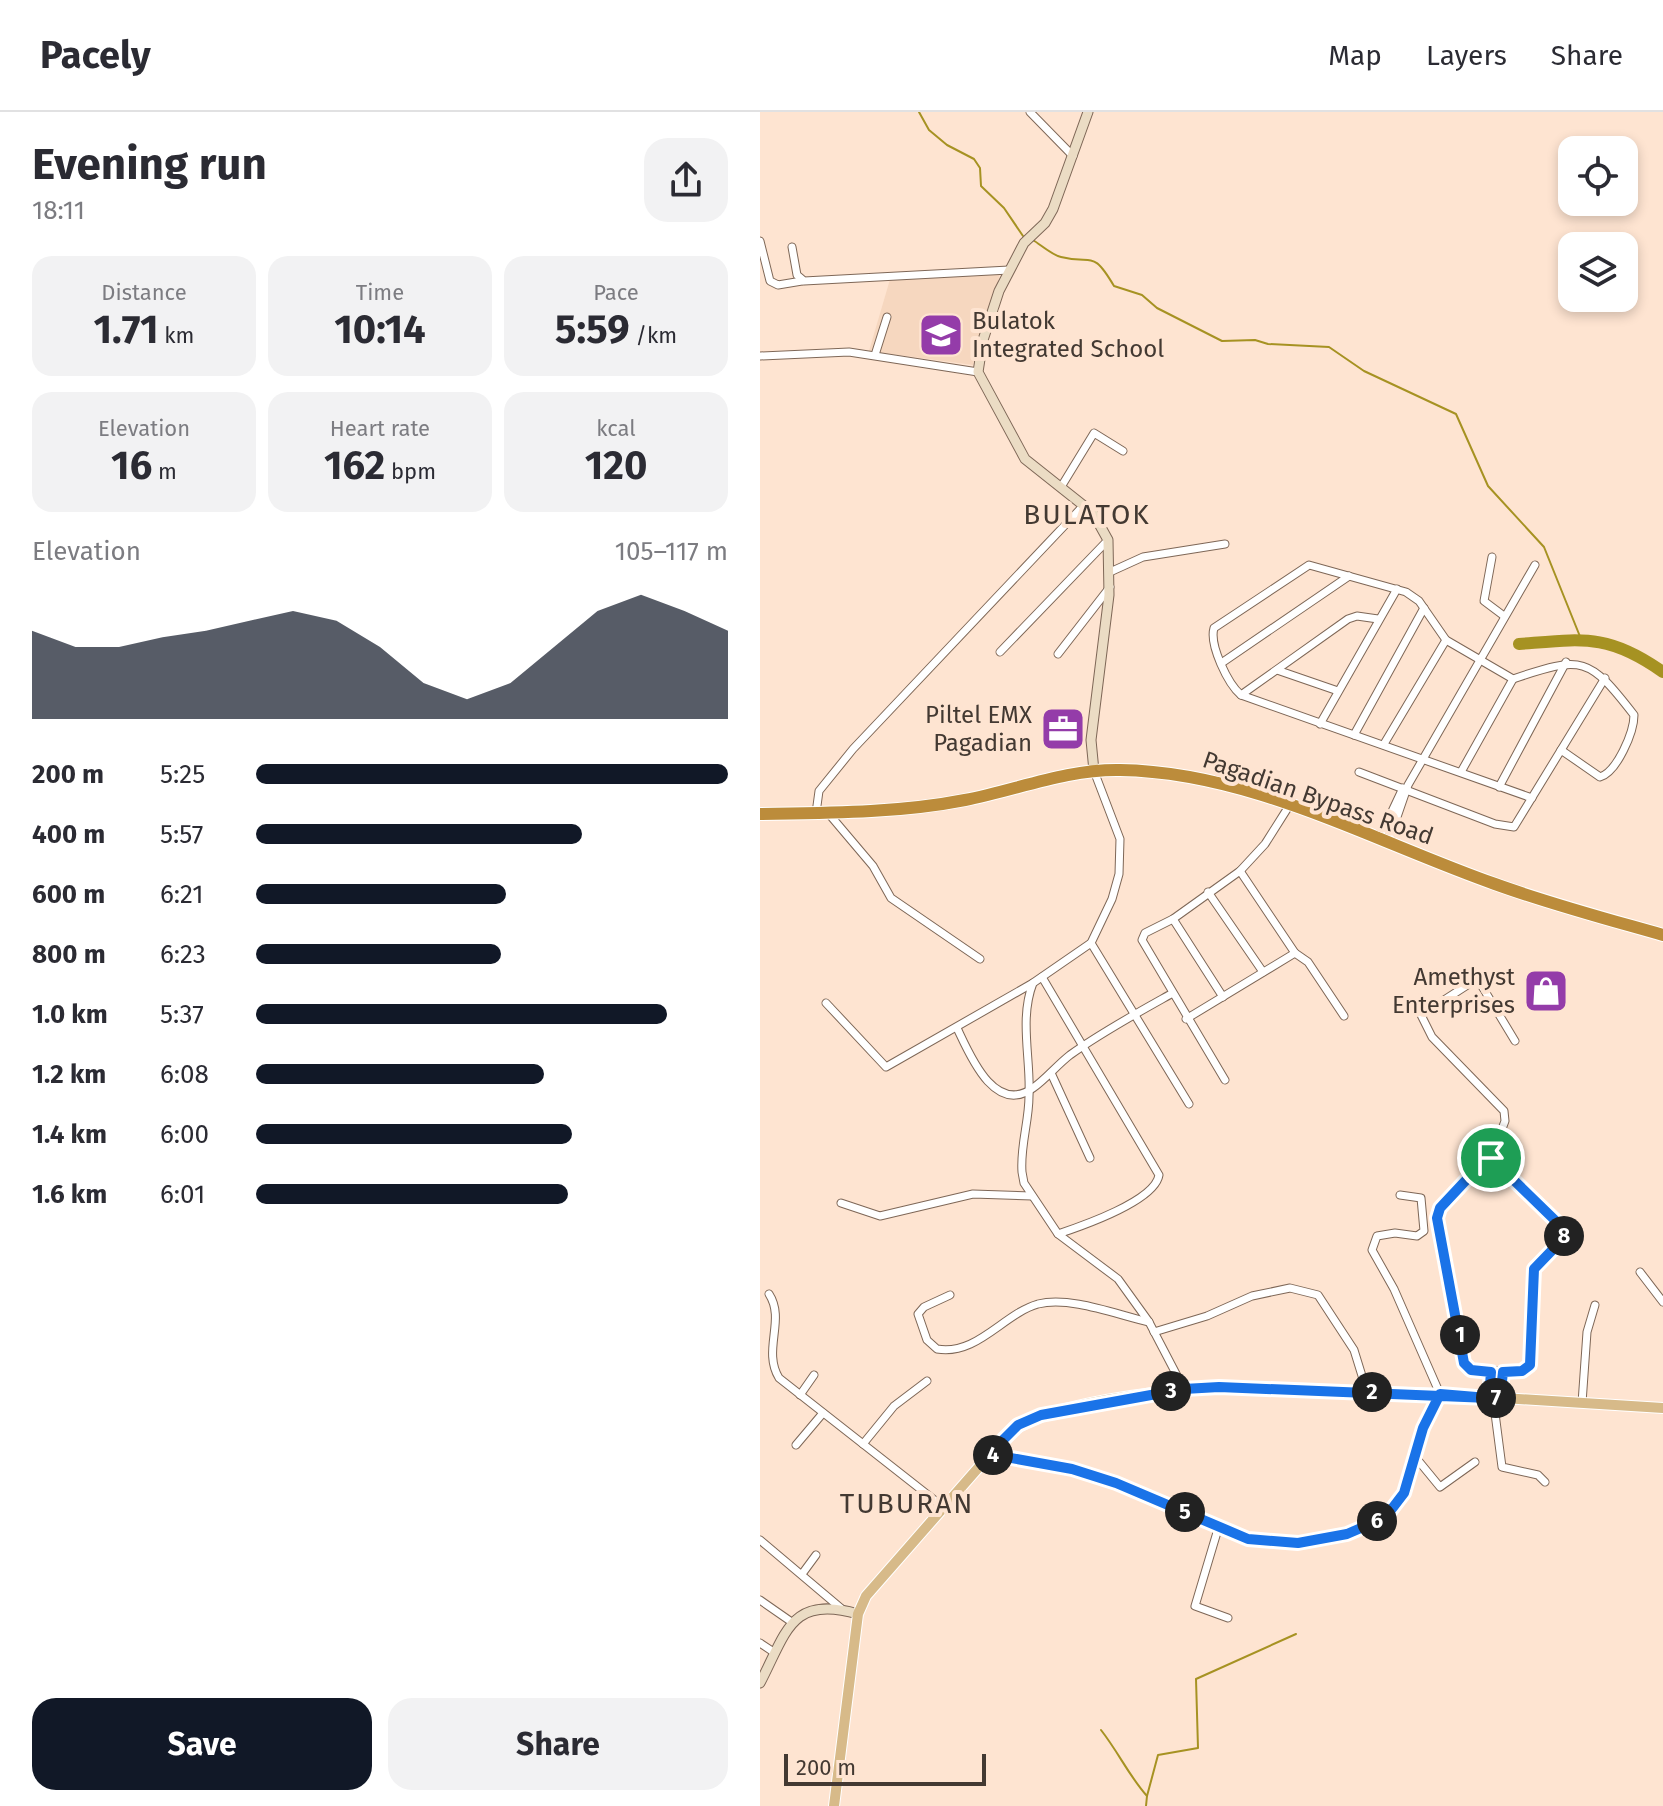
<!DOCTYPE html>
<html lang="en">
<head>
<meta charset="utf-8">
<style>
	body { margin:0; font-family:"Fira Sans",sans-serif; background:#f2f2f3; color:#2b2b33; height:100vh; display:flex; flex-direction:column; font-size:30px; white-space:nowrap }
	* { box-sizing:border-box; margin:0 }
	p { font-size:26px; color:#7c7c81 }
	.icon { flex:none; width:44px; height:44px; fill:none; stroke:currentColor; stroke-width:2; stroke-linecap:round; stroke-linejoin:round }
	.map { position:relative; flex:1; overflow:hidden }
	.drawer { display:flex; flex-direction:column; background:#fff; width:760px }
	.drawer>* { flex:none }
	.controls { position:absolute; left:798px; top:24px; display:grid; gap:16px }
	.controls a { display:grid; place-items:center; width:80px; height:80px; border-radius:16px; background:#fff; box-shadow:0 4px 12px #0003; font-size:40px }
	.scale { position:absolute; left:24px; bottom:20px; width:202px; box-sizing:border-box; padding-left:8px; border:4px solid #433932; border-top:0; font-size:22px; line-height:28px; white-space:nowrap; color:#433932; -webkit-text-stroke:6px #fee4d1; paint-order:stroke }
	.pin { position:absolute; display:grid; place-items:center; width:68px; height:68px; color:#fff; margin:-34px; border:4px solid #fff; border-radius:50%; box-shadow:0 2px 8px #0007 }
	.km { position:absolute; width:40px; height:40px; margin:-20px; border-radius:50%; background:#222; color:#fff; font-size:22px; line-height:40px; text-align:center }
	.round { display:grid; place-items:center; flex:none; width:84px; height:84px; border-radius:24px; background:#f2f2f3 }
	.head { display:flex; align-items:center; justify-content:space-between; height:136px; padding:0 32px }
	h1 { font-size:44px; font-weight:700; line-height:60px }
	.figures { display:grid; grid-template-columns:repeat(3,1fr); gap:12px; height:136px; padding:8px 32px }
	.figures div { display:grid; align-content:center; border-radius:20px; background:#f2f2f3; text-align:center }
	.figures b { font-size:40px; font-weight:700 }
	.figures small { font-size:22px; font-weight:400 }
	.figures p { font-size:22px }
	.chart { height:224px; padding:16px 32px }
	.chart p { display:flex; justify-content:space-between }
	.chart svg { width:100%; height:144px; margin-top:8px; fill:#111827; opacity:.7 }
	.action { display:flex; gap:16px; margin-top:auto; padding:16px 32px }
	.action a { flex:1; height:92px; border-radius:24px; background:#111827; color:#fff; font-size:32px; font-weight:700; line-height:92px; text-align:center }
	.action a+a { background:#f2f2f3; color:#2b2b33 }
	ul { padding:0 32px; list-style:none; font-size:26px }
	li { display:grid; grid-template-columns:128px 96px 1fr; align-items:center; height:60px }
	li i { height:20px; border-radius:10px; background:#111827 }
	header { display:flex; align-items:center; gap:48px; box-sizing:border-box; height:112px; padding:0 40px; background:#fff; border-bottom:2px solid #e1e1e2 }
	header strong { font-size:38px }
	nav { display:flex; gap:44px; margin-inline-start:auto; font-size:28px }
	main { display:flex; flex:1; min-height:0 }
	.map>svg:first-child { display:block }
	.built { fill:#f6d7bf }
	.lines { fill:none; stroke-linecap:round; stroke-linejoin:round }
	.stream { stroke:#a69222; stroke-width:2 }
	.river { stroke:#a69222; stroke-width:12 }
	.street-casing { stroke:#7e6757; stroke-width:9 }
	.secondary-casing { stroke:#7e6757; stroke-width:11 }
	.primary-casing { stroke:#fff; stroke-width:12 }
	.highway-casing { stroke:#fff; stroke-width:14 }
	.street { stroke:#fff; stroke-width:7 }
	.secondary { stroke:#ebdcc4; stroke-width:9 }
	.primary { stroke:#d7ba89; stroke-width:10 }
	.highway { stroke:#bc8c3b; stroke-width:12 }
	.route-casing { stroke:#fff; stroke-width:16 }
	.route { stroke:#1a73e8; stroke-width:10 }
	.labels { text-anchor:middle; stroke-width:8; stroke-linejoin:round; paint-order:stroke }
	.poi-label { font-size:24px; fill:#433932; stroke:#fee4d1; text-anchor:end }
	.street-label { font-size:24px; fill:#433932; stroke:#fee4d1 }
	.quarter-label { font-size:28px; letter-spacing:2px; fill:#433932; stroke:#fee4d1 }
</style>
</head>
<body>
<header>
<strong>Pacely</strong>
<nav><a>Map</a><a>Layers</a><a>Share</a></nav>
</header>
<main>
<section class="drawer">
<div class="head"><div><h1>Evening run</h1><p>18:11</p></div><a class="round"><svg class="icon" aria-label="share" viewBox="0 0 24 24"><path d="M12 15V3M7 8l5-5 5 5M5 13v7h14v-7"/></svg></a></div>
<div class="figures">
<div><p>Distance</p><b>1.71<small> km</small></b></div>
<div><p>Time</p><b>10:14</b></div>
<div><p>Pace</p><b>5:59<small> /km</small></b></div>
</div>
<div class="figures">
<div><p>Elevation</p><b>16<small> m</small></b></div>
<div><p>Heart rate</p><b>162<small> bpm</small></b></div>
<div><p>kcal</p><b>120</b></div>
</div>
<div class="chart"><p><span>Elevation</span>105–117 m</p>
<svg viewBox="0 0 160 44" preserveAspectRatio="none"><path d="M0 44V17L10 22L20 22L30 19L40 17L50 14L60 11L70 14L80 22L90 33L100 38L110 33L120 22L130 11L140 6L150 11L160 17V44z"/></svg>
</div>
<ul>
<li><b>200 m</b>5:25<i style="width:100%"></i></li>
<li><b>400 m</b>5:57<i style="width:69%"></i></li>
<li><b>600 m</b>6:21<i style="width:53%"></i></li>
<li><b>800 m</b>6:23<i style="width:52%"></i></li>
<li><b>1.0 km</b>5:37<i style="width:87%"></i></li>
<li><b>1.2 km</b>6:08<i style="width:61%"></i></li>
<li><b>1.4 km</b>6:00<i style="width:67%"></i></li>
<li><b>1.6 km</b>6:01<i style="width:66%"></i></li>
</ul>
<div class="action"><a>Save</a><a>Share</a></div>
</section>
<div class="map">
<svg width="903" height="1694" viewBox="0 0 903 1694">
	<rect width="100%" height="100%" fill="#fee4d1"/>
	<path class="built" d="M 241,159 L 213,253 L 109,239 L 131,164 Z"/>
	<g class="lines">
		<g class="stream">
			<path d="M 159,0 L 169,18 L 187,33 L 214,47 L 220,56 L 221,74 L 244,96 L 263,124"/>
			<path d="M 273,128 C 281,133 292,143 301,145 C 334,153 332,137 354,174 L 382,183 L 397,196 L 462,229 L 495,228 L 508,232 L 569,235 L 604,259 L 696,302 L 728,374 L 784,435 L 821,527"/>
			<path d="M 341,1618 C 359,1641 369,1664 387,1684 L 386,1694"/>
			<path d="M 387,1684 L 398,1643 L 438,1636 L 436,1567 L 536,1522"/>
		</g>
		<path class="river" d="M 759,532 C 823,527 848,521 903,560"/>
		<g class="street-casing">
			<g id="street">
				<path d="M 270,0 L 313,44"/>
				<path d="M 0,129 L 10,169 L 18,173 L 42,169"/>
				<path d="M 32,135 L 37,163 L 44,169 L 249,158"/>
				<path d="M 115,243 L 127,205"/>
				<path d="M 0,244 L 89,240 L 218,260"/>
				<path d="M 301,375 L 334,321 L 363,339"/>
				<path d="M 732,445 L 724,489 L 744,504"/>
				<path d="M 350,460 L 383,445 L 465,432"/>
				<path d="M 240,540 L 348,428"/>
				<path d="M 298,542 L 350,475"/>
				<path d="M 463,550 L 589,464"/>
				<path d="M 517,558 L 578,579"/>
				<path d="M 481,583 L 588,507 L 597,504 L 618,507"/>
				<path d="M 560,612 L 637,477"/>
				<path d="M 594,623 L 664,496"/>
				<path d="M 624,632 L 686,528"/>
				<path d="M 334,659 L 360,727 L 359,762 L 352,787 L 331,831 L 273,871 C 259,907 271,947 269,984 C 269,1010 260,1034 262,1060 L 264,1071 L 298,1122 L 358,1167 L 389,1210 L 424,1277"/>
				<path d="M 599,660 L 735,712 L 754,715 L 845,566"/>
				<path d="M 701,660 L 753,567"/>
				<path d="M 739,675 L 806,550"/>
				<path d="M 772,686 L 481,583 C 468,572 449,533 454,516 L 549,453 L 646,480 L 659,489 L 686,528 L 753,567 C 823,543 829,545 874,603 C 874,620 857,660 840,665 L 801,638"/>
				<path d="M 56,701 L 59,679 L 93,637 L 324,393"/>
				<path d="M 69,702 L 113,754 L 131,786 L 220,847"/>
				<path d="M 619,727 L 643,676"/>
				<path d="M 628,731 L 648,673 L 775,453"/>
				<path d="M 448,780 L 503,860"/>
				<path d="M 413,807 L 463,885"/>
				<path d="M 331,831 L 429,992"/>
				<path d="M 535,841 L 548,850 L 584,904"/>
				<path d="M 282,865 L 399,1063 C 395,1089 322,1114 298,1122"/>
				<path d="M 66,891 L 126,955 L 273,871"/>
				<path d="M 426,907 L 535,841 L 480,759"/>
				<path d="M 197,916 C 209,941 234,1004 273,976 C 286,967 297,953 310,943 C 342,920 377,901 411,882"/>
				<path d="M 291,961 L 330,1046"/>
				<path d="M 465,968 L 382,828 L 385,821 L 413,807 L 480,759 L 505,732 L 529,694"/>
				<path d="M 731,1046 L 805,1118 L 802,1128 L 774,1157 L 770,1253 L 762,1259 L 711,1258 L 704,1251 L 677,1106 L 680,1096 L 724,1049 L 731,1046 L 745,1009 L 744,999 L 672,925 L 661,903 L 712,870 L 720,871 L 755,929"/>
				<path d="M 81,1091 L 120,1104 L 213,1082 L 272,1084"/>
				<path d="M 880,1160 L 903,1190"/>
				<path d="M 9,1182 C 26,1208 2,1238 19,1266 L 182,1394"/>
				<path d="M 190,1183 L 164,1195 L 158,1202 L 167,1228 L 177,1237 C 217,1244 243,1202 278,1192 C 311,1184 357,1203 389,1210"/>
				<path d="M 394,1220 L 447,1204 L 492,1184 L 530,1176 L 558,1183 L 594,1238 L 607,1280"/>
				<path d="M 40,1283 L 54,1263"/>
				<path d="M 729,1286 L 731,1260"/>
				<path d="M 733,1286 L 742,1355 L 778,1363 L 785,1370"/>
				<path d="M 740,1287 L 743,1260"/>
				<path d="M 822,1291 L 827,1220 L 835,1193"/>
				<path d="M 103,1332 L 134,1294 L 167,1269"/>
				<path d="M 36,1333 L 63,1301"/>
				<path d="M 229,1342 L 312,1357 L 356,1371 L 488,1427 L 538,1431 L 587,1422 L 615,1410 L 631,1398 L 644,1381 L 663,1316 L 680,1282 L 634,1177 L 612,1138 L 617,1124 L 635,1121 L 657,1124 L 664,1119 L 661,1086 L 640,1083"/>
				<path d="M 657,1347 L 680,1375 L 715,1350"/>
				<path d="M 458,1417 L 435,1494 L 468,1506"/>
				<path d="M 0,1428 L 83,1498"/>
				<path d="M 42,1462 L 56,1443"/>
				<path d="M 0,1488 L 33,1511"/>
				<path d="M 0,1531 L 15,1541"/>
			</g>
		</g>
		<g class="secondary-casing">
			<g id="secondary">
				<path d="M 328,0 L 293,97 L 285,111 L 264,131 L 239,179 L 223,228 L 218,260 L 265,347 L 333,401 L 348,428 L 349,483 L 331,628 L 334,659"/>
				<path d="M 0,1571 C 27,1519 31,1483 98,1502"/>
			</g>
		</g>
		<g class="primary-casing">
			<path id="primary" d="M 74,1694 L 98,1502 L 106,1484 L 247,1323 C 286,1290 407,1278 459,1275 L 680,1282 L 903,1296"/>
		</g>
		<g class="highway-casing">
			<path id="highway" d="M 0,702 C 68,701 139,701 205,688 C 257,678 306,657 360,658 C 491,660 613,729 735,772 C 790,792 847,807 903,823"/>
		</g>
		<use href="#street" class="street"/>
		<use href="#secondary" class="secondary"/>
		<use href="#primary" class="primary"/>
		<use href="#highway" class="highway"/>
	</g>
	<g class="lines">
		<g class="route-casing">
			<path id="route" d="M 731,1046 L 724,1049 L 680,1096 L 677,1106 L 704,1251 L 711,1258 L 731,1260 L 729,1286 L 459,1275 L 424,1277 L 281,1303 L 258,1313 L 229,1342 L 312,1357 L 356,1371 L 488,1427 L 538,1431 L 587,1422 L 615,1410 L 631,1398 L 644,1381 L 663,1316 L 680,1282 L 740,1287 L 743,1260 L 762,1259 L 770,1253 L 774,1157 L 802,1128 L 805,1118 L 731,1046"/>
		</g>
		<use href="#route" class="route"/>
	</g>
	<defs>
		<g id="school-square" transform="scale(2.3)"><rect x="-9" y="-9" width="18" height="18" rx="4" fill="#943ca9" stroke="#fee4d1"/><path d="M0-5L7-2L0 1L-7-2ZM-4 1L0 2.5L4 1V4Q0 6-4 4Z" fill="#fff"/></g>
		<g id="office-square" transform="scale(2.3)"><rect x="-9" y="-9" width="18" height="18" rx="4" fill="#943ca9" stroke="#fee4d1"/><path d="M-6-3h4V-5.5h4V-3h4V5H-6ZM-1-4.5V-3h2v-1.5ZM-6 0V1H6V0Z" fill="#fff"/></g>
		<g id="shop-square" transform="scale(2.3)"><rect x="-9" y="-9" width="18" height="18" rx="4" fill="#943ca9" stroke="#fee4d1"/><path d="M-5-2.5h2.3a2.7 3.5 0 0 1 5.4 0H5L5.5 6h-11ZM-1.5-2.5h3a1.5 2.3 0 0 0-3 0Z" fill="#fff"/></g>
	</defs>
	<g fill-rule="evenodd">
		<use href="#school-square" x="181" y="223"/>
		<use href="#office-square" x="303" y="617"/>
		<use href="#shop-square" x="786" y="879"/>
	</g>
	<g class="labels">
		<g class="poi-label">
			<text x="212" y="217" text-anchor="start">Bulatok<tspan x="212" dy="28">Integrated School</tspan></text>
			<text x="272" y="611">Piltel EMX<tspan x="272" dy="28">Pagadian</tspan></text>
			<text x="755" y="873">Amethyst<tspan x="755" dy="28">Enterprises</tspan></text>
		</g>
		<g class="street-label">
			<text transform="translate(558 686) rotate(19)" y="8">Pagadian Bypass Road</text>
		</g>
		<g class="quarter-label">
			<text x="327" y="412">BULATOK</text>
			<text x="147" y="1401">TUBURAN</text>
		</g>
	</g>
</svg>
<div class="controls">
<a><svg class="icon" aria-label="locate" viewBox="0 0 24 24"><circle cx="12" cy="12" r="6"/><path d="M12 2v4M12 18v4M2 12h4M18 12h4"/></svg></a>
<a><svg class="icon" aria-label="layers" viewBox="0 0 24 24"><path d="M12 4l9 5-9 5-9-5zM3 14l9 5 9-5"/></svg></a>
</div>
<div class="scale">200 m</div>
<div class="pin" style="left:731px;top:1046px;background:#1e9e55"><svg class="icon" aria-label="arrive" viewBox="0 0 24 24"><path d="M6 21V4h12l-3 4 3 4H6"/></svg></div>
<b class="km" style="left:700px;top:1223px">1</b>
<b class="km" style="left:612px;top:1280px">2</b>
<b class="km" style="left:411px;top:1279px">3</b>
<b class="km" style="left:233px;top:1343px">4</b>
<b class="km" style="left:425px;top:1400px">5</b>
<b class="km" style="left:617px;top:1409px">6</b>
<b class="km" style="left:736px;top:1286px">7</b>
<b class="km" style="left:804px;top:1124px">8</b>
</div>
</main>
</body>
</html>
